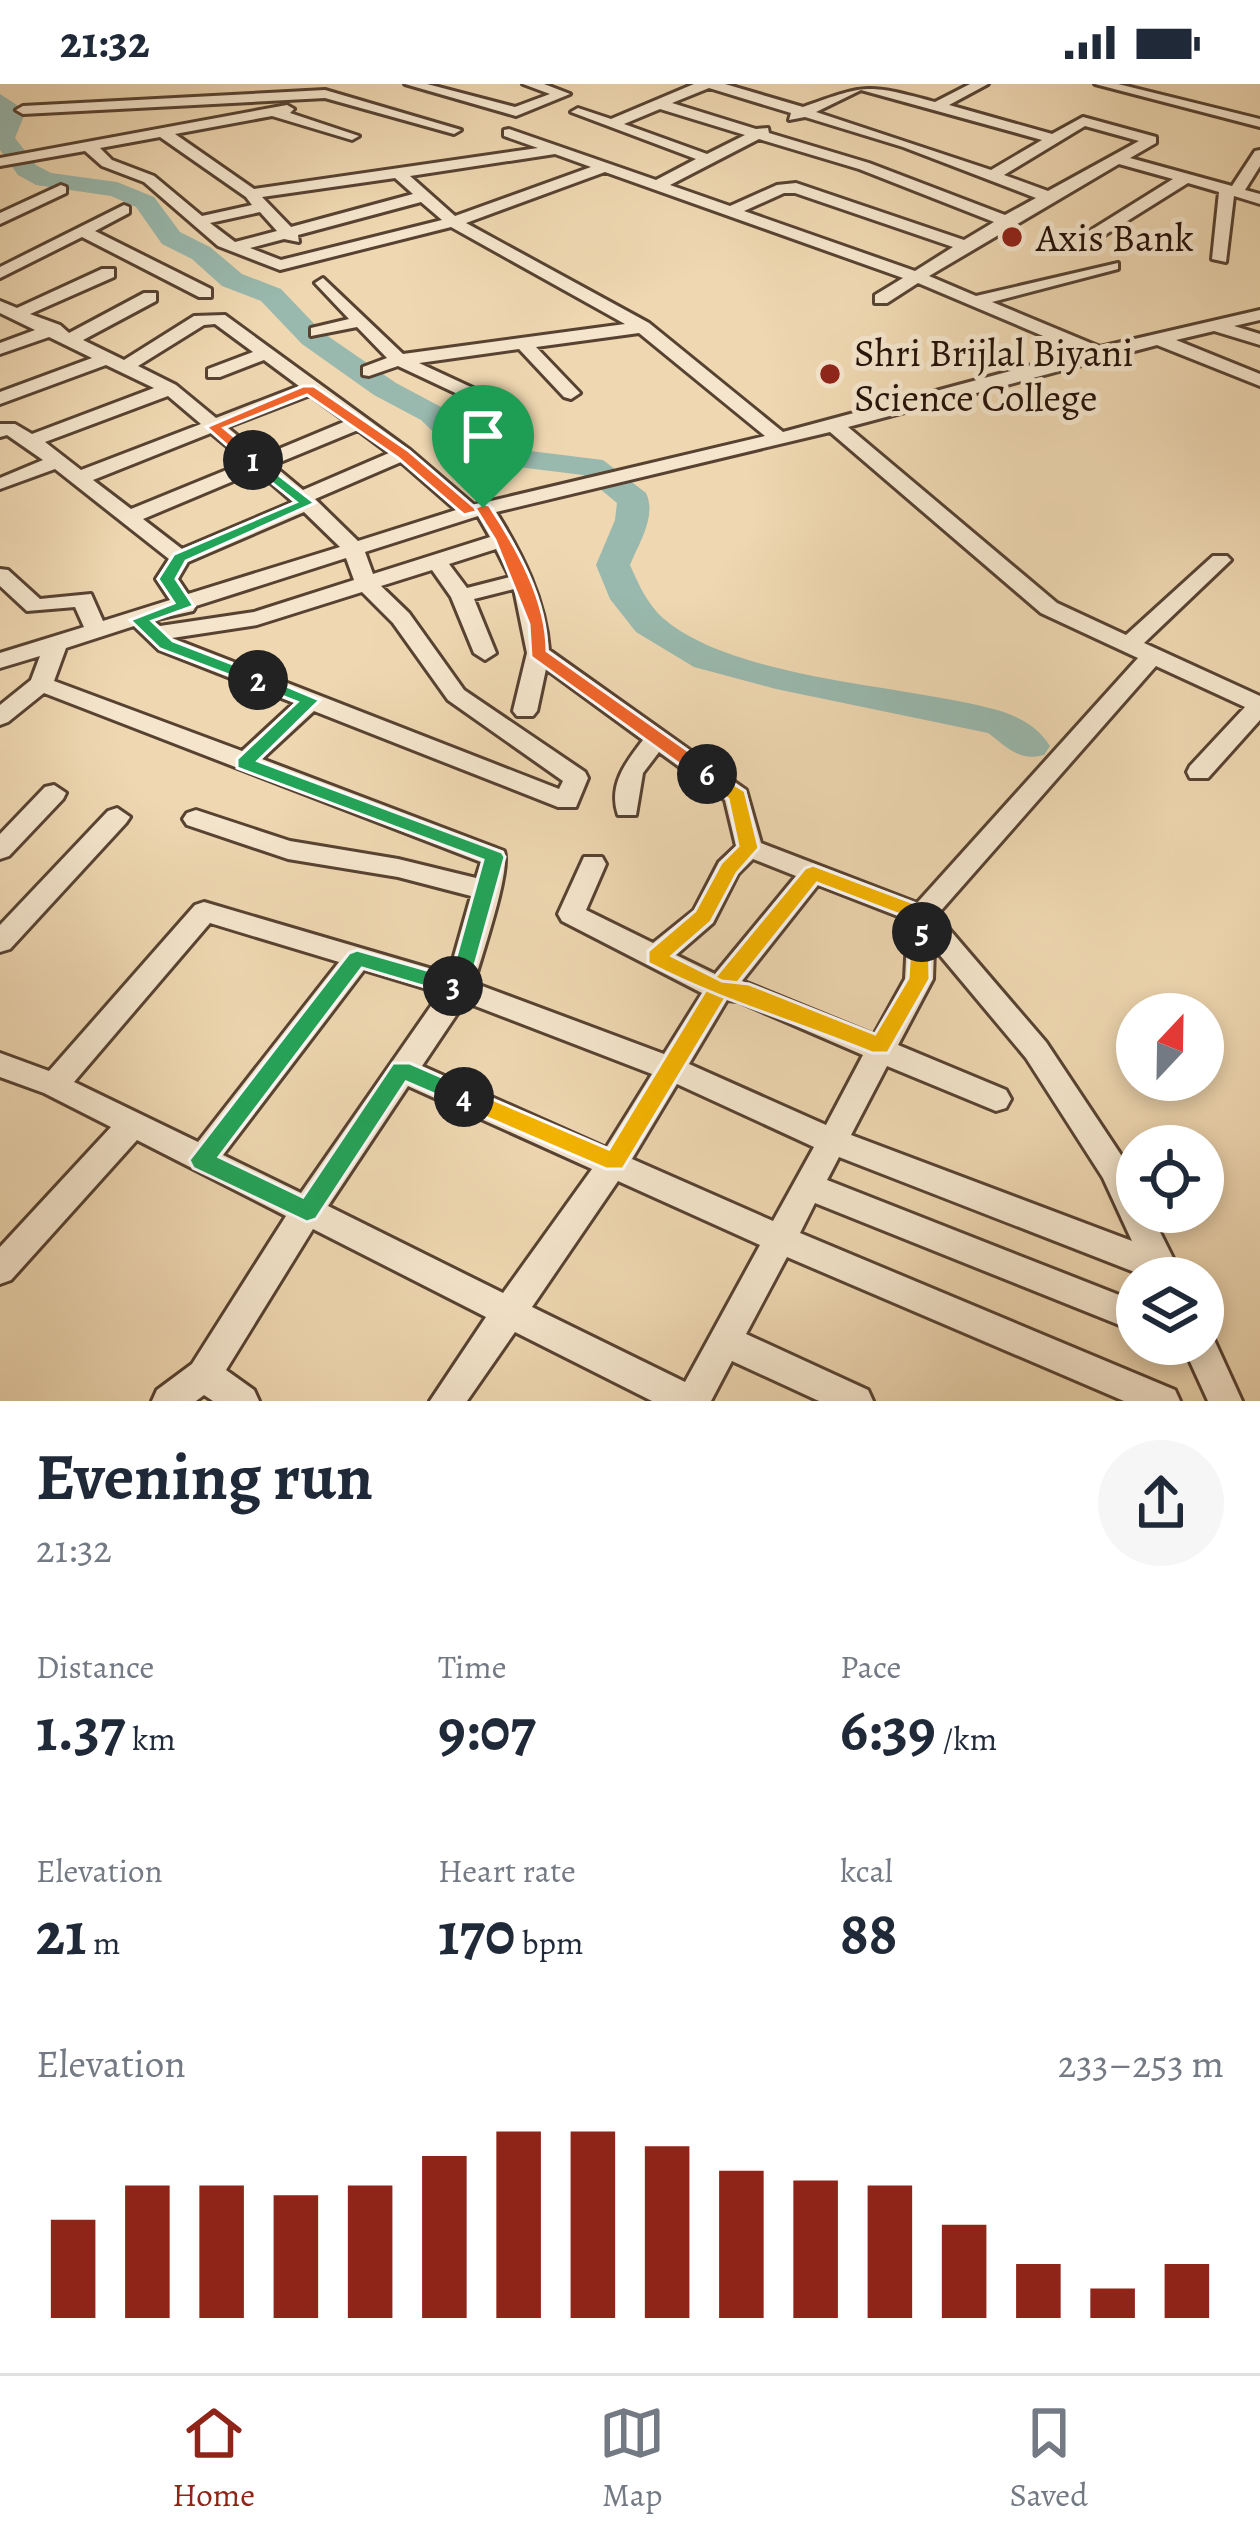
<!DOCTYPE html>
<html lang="en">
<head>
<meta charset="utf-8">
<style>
	body { margin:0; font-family:Alegreya,serif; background:#f6f6f7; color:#1f2937; height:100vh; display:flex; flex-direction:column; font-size:45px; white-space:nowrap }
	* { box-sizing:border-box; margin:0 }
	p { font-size:39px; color:#747a83 }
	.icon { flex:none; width:66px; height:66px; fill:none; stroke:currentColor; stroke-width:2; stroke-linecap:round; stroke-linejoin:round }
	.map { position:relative; height:1317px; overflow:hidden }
	.side { display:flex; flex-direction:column; background:#fff; flex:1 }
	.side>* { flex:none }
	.needle { width:78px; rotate:22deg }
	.fabs { position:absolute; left:1116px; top:909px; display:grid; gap:24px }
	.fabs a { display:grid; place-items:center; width:108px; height:108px; border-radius:50%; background:#fff; box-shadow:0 6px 18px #0003; font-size:60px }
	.pin { position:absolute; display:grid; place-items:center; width:102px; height:102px; color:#fff; margin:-123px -51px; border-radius:50% 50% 50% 0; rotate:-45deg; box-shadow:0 0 12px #0007 }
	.pin .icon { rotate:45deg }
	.km { position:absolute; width:60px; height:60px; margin:-30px; border-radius:50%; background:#222; color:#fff; font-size:33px; line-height:60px; text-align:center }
	.round { display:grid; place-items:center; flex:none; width:126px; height:126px; border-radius:63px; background:#f6f6f7 }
	.summary { display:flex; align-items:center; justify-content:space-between; height:204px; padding:0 36px }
	h1 { font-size:66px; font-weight:700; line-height:90px }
	.stats { display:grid; grid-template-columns:repeat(3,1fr); gap:18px; height:204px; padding:12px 36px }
	.stats div { display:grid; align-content:center }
	.stats b { font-size:60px; font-weight:700 }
	.stats small { font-size:33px; font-weight:400 }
	.stats p { font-size:33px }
	.chart { height:336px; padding:24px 36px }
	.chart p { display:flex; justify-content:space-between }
	.chart svg { width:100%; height:216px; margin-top:12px; stroke:#8f2418; stroke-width:6 }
	.status { display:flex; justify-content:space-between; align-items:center; height:84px; padding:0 60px; background:#fff; direction:ltr }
	.status svg { height:33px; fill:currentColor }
	.tabs { display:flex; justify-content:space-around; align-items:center; height:168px; border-top:3px solid #e0e1e3; background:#fff; font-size:33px; color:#747a83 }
	.tabs a { display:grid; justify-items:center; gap:6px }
	.tabs .on { color:#8f2418 }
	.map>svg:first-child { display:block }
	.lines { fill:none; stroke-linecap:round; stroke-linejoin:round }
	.river { fill:#99b9ae; fill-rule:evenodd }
	.street-casing { stroke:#574232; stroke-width:6 }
	.street { fill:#f4e5cc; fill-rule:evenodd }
	.split-1 { fill:#f0652b; stroke:#fff; stroke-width:3 }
	.split-2 { fill:#22a559; stroke:#fff; stroke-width:3 }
	.split-3 { fill:#22a559; stroke:#fff; stroke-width:3 }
	.split-4 { fill:#22a559; stroke:#fff; stroke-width:3 }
	.split-5 { fill:#f5b400; stroke:#fff; stroke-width:3 }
	.split-6 { fill:#f5b400; stroke:#fff; stroke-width:3 }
	.split-7 { fill:#f0652b; stroke:#fff; stroke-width:3 }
	.poi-dot { fill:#8f2418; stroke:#f4e5cc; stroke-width:4.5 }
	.labels { text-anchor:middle; stroke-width:10; stroke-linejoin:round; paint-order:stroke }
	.far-poi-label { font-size:39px; fill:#251007; stroke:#f4e5cc; text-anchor:start }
</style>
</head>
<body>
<div class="status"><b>21:32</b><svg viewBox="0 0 49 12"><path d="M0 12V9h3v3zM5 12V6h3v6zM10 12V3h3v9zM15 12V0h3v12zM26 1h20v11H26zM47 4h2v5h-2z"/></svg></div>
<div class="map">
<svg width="1260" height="1317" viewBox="0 0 1260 1317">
	<rect width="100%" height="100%" fill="#eed7b1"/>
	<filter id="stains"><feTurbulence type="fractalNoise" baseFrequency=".00167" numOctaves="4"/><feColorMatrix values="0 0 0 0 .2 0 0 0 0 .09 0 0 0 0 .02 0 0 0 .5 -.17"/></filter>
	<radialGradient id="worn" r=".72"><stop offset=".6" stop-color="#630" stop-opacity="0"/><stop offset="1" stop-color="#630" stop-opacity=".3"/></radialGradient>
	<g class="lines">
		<path class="river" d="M 0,10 L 26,27 L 15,54 L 36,81 L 51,89 L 117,98 L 154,113 L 180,148 L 210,163 L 242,190 L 281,205 L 322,248 L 396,299 L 443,324 L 482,361 L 603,376 L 646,409 C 657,432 639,459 630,481 C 639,501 647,520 664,535 C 729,590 878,600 963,618 C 996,625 1030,631 1050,662 L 1044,671 C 1019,678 1007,663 988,649 L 776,605 L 694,583 L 636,548 L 610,515 L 596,481 L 615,436 L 617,419 L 583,391 L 462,376 L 421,336 L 374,311 L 302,260 L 261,217 L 222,202 L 192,175 L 162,160 L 136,123 L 111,112 L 36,101 L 18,91 L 0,66 Z"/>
		<g class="street-casing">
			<g id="street">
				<path d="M 405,0 L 427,0 L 515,23 L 550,10 L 523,0 L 544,0 L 570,10 L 516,32 Z"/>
				<path d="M 694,0 L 725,0 L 803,23 C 868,0 866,0 935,18 L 970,0 L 988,0 L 949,21 L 1052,50 L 1083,33 L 1156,53 L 1156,59 L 1130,74 L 1232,102 L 1255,67 L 1260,66 L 1260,82 L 1245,106 L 1260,110 L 1260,120 L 1234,112 L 1226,178 L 1212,175 L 1219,108 L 1188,99 L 1100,154 L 1088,154 L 1088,148 L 1173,95 L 1119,80 L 929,192 L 976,212 L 1118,179 L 1118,185 L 992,218 L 1100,263 L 1260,226 L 1260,236 L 1234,242 L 1260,250 L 1260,261 L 1214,247 L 1176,256 L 1260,290 L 1260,302 L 1157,261 L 848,343 L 1057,519 L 1126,551 L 1213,472 L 1227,472 L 1231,476 L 1144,559 L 1260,612 L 1260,636 L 1208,694 L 1190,694 L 1187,688 L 1190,682 L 1245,623 L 1156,582 L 937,831 L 1046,958 L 1125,1077 L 1137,1101 L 1137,1128 L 1150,1128 L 1177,1182 L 1174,1194 L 1150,1194 L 839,1073 L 827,1096 L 1137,1218 L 1137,1248 L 815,1119 L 800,1149 L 1175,1306 L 1180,1317 L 1124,1317 L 787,1173 L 746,1250 L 868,1306 L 873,1317 L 819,1317 L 732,1277 L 711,1317 L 652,1317 L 515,1248 L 467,1317 L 430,1317 L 486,1233 L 313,1145 L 226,1286 L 254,1306 L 259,1317 L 213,1317 L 204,1311 L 196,1317 L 152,1317 L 157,1306 L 192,1280 L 286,1132 L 137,1056 L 11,1196 L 0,1200 L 0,1163 L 111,1043 L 44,1009 L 0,993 L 0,969 L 49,987 L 195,821 L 204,818 L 449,890 L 471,812 L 398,793 L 288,775 L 187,741 L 183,735 L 187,729 L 196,726 L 290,757 L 398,775 L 476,794 L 481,778 L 44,609 L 8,638 L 0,641 L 0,621 L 31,596 L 40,572 L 0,584 L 0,569 L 84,543 L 75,523 L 27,527 L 0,502 L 0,485 L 8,486 L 40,515 L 91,510 L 103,537 L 170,516 L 156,495 L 169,475 L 55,385 L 0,405 L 0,394 L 43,376 L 7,351 L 0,353 L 0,340 L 15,340 L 32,350 L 154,304 L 106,281 L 0,320 L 0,308 L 92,274 L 49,253 L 0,270 L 0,259 L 35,246 L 0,229 L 0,217 L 17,224 L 102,185 L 114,185 L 114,193 L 30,230 L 60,241 L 69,249 L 144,209 L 156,209 L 156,217 L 83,256 L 124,276 L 194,232 L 225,231 L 410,366 L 474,421 L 765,352 L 639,249 L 536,263 L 580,309 L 571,315 L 564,313 L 519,265 L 419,279 L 503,318 L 505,322 L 496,328 L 398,282 L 369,292 L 363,291 L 363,283 L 387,274 L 357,243 L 311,252 L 311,244 L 349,235 L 315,199 L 323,194 L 403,270 L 625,240 L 451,143 L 280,186 L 218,162 L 144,98 L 102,82 L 85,67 L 0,82 L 0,74 L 287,21 L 294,25 L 290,29 L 359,52 L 352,56 L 272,32 L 175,50 L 254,105 L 538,64 L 504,52 L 504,46 L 509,45 L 656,96 L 696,75 L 571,28 L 578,24 L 611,35 ZM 709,4 L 791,29 L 789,36 L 805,33 L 903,63 L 1036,114 L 1005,131 L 869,79 L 769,49 L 768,44 L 756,45 L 672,19 ZM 861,6 L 1042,56 L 991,86 L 816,28 ZM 660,25 L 745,51 L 707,70 L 624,40 ZM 1085,42 L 1139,57 L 1048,107 L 1004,91 ZM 160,53 L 246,113 L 252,121 L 202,132 L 154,92 L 112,76 L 100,64 ZM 759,55 L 859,85 L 994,138 L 964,156 L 796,99 L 777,101 L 730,122 L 670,101 ZM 555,70 L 591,83 L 455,132 L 410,92 ZM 605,88 L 903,194 L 875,211 L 875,219 L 887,219 L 918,199 L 1081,268 L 783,348 L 649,239 L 466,139 ZM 395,94 L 413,110 L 291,143 L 262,113 ZM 784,109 L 795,109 L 953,163 L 915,187 L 744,127 ZM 421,118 L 442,136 L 281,176 L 250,164 L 284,155 L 299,158 L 298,151 ZM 260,128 L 277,147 L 235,158 L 210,139 ZM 215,240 L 253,268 L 208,285 L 208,293 L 220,293 L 264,276 L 299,302 L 216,334 L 176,301 L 138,282 L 204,241 ZM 310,311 L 346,337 L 262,372 L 227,343 ZM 168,312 L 201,340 L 81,386 L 45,358 ZM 358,346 L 389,369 L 303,406 L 273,381 ZM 830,348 L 1041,529 L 1138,574 L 917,819 L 761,759 L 746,706 L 549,566 C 545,515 522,470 496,428 ZM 211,349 L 246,378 L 131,425 L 93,396 ZM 401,378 L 456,426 L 358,457 L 315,415 ZM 257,387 L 293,418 L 182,465 L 143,435 ZM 304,428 L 340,463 L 188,510 L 178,495 L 188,478 ZM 478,432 L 490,453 L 373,490 L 365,468 ZM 496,465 L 510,493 L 467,504 L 449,480 ZM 346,474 L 354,496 L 254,528 L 160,542 L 153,536 L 193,527 L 196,522 ZM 432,486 L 451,513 L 474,569 L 485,576 L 496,569 L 474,515 L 514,505 L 527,569 L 513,627 L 517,632 L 533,632 L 537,627 L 546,585 L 643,656 C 625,679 608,702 618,731 L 636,731 L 643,689 L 659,668 L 725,716 L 736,762 L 719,778 L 694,826 L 653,859 L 586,826 L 606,780 L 602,773 L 584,773 L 558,830 L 562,837 L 702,909 L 664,970 L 474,899 C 482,870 511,787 504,767 L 262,675 L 314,627 L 558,723 L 576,723 L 588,694 L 585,688 L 464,606 L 409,529 L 381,502 ZM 362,508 L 393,539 L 448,616 L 563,697 L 559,705 L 172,554 L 257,541 ZM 134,542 L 159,566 L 294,619 L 242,667 L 54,597 L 66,564 ZM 753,775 L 796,792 L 715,890 L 676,871 L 713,839 L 738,790 ZM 818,801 L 908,836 L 905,895 L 874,951 L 742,897 ZM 210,839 L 339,878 L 198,1058 L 74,998 ZM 934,864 L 1026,974 L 1103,1094 L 1132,1157 L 851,1051 L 887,982 L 996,1027 L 1006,1024 L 1011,1015 L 1006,1006 L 898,961 L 933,895 ZM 364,886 L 440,909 L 301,1109 L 223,1071 ZM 727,916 L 738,917 L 863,971 L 826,1041 L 689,980 ZM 465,918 L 652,990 L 606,1064 L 422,982 ZM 677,1000 L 814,1063 L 773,1137 L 632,1075 ZM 408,1002 L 592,1085 L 503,1209 L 328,1122 ZM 618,1097 L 760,1161 L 685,1298 L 532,1223 Z"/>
				<path d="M 1095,0 L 1118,0 L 1260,35 L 1260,43 Z"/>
				<path d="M 325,6 L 461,46 L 454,50 L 325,14 L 23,30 L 16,26 L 23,22 Z"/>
				<path d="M 61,101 L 66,103 L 66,109 L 0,140 L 0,129 Z"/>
				<path d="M 124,121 L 129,123 L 129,129 L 95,147 L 211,205 L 211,213 L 199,213 L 82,153 L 0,194 L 0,183 Z"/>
				<path d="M 54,701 L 66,709 L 63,715 L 9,772 L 0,775 L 0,750 L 45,703 Z"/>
				<path d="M 117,724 L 130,733 L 126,739 L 10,865 L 0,868 L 0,841 L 108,727 Z"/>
				<path d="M 1203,1246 L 1211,1249 L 1242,1317 L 1208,1317 L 1182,1260 L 1203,1260 Z"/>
			</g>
		</g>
		<use href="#street" class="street"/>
	</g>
	<path class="split-1" d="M 303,302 L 314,302 L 409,367 L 473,422 L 483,420 L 491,424 L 464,431 L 398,374 L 307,311 L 224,344 L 259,373 L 259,379 L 247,379 L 206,343 Z"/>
	<path class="split-2" d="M 253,371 L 315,419 L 186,477 L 176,495 L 194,522 L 152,537 L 173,557 L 264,592 L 264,600 L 258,602 L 160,565 L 130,536 L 174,519 L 158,495 L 174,470 L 296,418 L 247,379 L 247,373 Z"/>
	<path class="split-3" d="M 258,590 L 320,616 L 258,677 L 502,768 L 505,773 L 467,910 L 453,911 L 442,902 L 450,895 L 483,776 L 237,684 L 237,675 L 297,618 L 251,600 L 251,592 Z"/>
	<path class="split-4" d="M 357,866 L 462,896 L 465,902 L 453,911 L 362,884 L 219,1073 L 303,1113 L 393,979 L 410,979 L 472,1006 L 476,1013 L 464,1023 L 406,998 L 316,1135 L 307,1138 L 193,1084 L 189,1076 L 349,869 Z"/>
	<path class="split-5" d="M 813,781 L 930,825 L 929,854 L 914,854 L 911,835 L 817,799 L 727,912 L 623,1085 L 606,1085 L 455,1020 L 455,1006 L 464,1003 L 609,1065 L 710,899 L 805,784 Z"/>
	<path class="split-6" d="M 707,683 L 745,707 L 759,764 L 737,789 L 711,838 L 672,872 L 722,897 L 749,900 L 875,950 L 908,894 L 911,848 L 914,842 L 929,842 L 930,895 L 888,969 L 872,969 C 796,938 719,916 648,879 L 648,867 L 695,827 L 721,779 L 738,762 L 728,715 L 697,690 Z"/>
	<path class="split-7" d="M 483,420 L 489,421 C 517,463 547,516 547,567 L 714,685 L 714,695 L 700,695 L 531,573 L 529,540 L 495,456 L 475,424 Z"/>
	<g class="poi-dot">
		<circle cx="1012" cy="153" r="12"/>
		<circle cx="830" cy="290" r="12"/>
	</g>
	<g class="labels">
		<g class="far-poi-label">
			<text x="1036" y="167">Axis Bank</text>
			<text x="854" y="282">Shri Brijlal Biyani<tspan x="854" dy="45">Science College</tspan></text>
		</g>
	</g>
	<rect width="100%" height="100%" filter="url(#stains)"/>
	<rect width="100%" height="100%" fill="url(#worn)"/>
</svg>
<div class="fabs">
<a><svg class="needle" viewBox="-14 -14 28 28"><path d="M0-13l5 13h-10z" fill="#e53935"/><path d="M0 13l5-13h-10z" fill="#747a83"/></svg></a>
<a><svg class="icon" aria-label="locate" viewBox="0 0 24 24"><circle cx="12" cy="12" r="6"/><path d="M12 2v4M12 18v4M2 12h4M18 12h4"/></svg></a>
<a><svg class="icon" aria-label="layers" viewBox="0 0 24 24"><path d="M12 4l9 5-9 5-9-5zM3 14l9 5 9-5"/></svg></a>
</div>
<div class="pin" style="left:483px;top:424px;background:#1e9e55"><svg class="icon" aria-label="arrive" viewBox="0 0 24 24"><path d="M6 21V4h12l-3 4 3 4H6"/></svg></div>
<b class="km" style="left:253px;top:376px">1</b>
<b class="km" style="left:258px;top:596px">2</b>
<b class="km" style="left:453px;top:902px">3</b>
<b class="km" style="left:464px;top:1013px">4</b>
<b class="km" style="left:922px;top:848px">5</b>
<b class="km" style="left:707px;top:690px">6</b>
</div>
<section class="side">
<div class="summary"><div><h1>Evening run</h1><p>21:32</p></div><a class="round"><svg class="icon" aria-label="share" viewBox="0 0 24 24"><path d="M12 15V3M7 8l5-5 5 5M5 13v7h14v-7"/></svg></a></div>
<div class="stats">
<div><p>Distance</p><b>1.37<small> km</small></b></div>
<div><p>Time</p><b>9:07</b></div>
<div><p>Pace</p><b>6:39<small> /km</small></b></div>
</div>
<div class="stats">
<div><p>Elevation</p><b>21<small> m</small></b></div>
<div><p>Heart rate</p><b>170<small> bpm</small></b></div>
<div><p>kcal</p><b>88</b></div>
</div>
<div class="chart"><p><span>Elevation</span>233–253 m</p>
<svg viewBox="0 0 160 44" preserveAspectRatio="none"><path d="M5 44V24M15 44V17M25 44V17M35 44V19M45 44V17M55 44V11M65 44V6M75 44V6M85 44V9M95 44V14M105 44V16M115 44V17M125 44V25M135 44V33M145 44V38M155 44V33"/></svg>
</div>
</section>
<nav class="tabs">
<a class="on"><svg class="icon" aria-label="home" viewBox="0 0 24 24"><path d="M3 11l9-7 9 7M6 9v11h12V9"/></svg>Home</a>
<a><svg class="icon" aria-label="map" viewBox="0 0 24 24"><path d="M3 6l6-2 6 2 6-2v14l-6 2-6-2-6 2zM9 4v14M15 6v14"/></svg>Map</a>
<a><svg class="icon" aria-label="saved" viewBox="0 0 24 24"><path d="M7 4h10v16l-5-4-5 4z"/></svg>Saved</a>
</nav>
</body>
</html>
